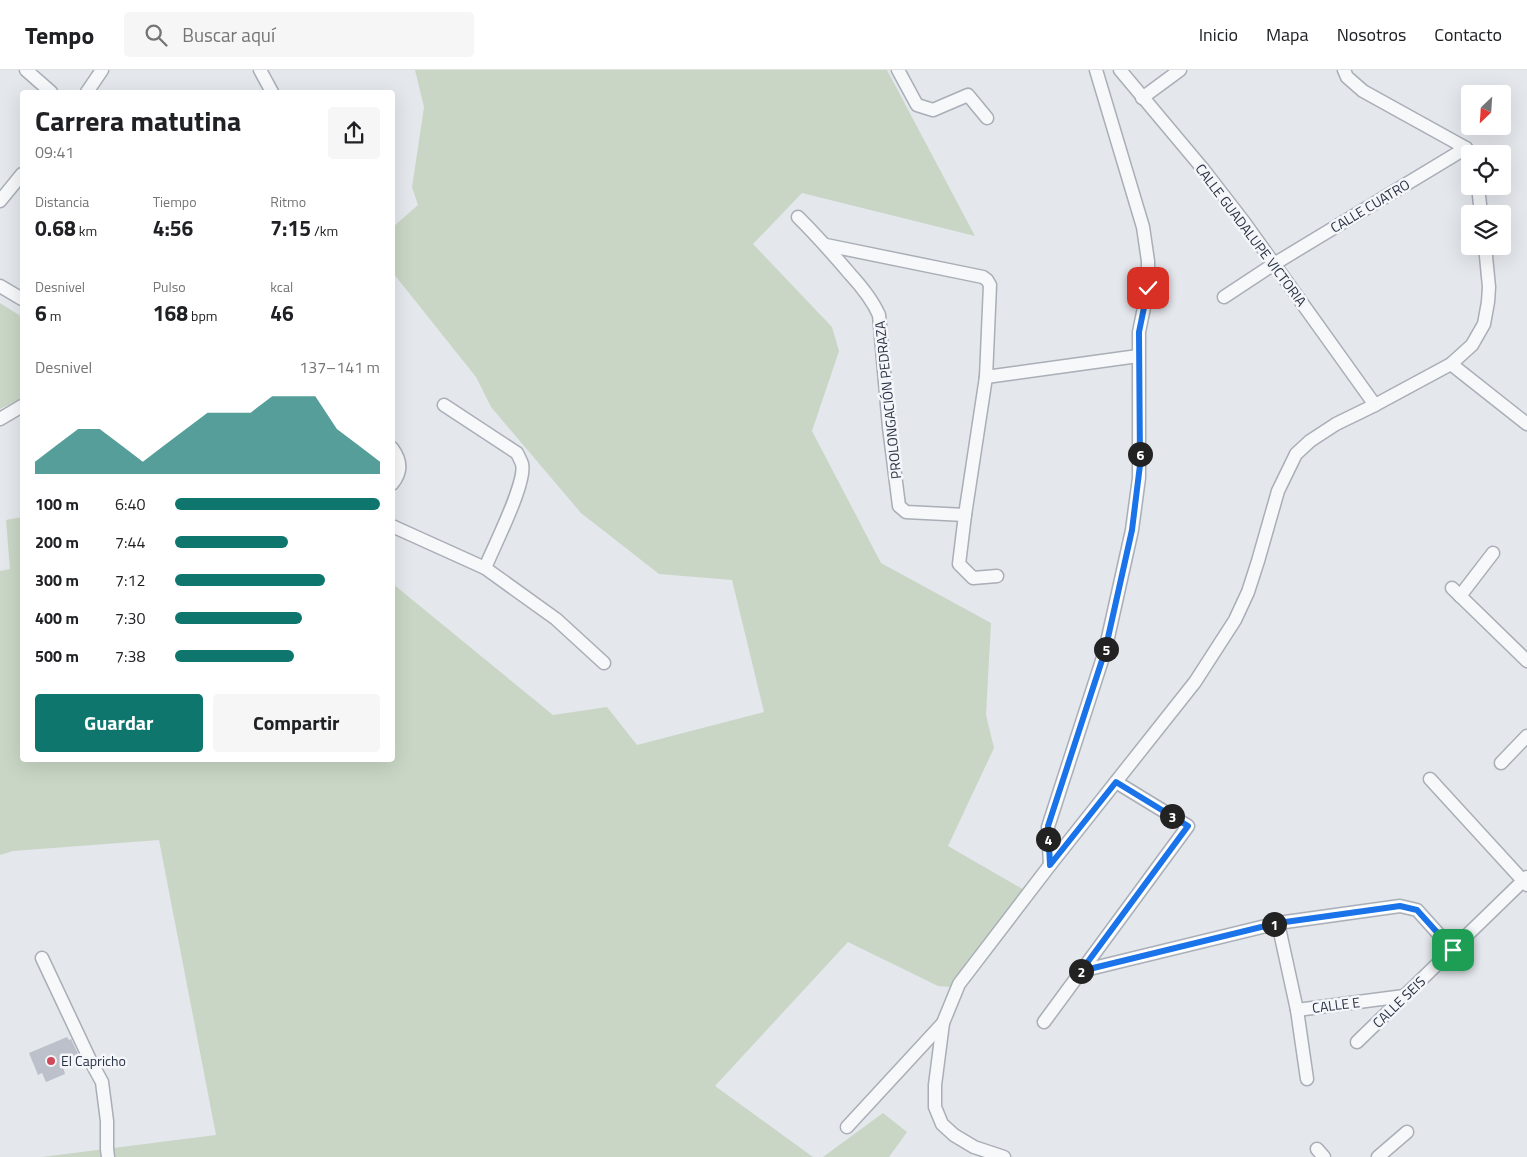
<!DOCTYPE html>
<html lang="es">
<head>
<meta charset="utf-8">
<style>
	body { margin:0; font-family:"Titillium Web",sans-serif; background:#f6f6f6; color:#202124; height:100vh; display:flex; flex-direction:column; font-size:19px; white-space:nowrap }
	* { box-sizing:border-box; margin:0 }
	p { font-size:16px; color:#757577 }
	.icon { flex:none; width:28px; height:28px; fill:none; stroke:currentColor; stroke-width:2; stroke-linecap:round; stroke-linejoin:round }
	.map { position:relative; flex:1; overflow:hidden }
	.details { position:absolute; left:20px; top:20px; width:375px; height:672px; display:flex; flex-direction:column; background:#fff; border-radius:5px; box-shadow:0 5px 20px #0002 }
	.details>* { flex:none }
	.needle { width:32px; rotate:205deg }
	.fabs { position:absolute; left:1461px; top:15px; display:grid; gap:10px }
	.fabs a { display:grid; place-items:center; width:50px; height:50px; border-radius:5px; background:#fff; box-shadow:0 5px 20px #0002; font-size:25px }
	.pin { position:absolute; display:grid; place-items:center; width:42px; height:42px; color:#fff; margin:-21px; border-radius:10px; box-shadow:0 2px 8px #0006 }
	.km { position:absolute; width:25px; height:25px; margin:-12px; border-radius:50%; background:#222; color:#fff; font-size:14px; line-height:25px; text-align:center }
	.round { display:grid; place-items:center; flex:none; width:52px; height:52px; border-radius:5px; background:#f6f6f6 }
	.headline { display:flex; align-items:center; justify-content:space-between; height:85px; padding:0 15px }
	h1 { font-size:28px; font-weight:700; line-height:38px }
	.figures { display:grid; grid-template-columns:repeat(3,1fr); gap:8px; height:85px; padding:5px 15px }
	.figures div { display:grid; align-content:center }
	.figures b { font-size:21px; font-weight:700 }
	.figures small { font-size:14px; font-weight:400 }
	.figures p { font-size:14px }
	.chart { height:140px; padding:10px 15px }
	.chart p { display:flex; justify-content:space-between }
	.chart svg { width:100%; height:90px; margin-top:5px; fill:#0f766e; opacity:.7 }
	.primary-button { display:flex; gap:10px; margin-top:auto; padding:10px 15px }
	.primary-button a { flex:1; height:58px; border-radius:5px; background:#0f766e; color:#fff; font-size:20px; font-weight:700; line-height:58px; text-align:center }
	.primary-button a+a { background:#f6f6f6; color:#202124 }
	ul { padding:0 15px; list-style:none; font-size:16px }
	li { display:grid; grid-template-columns:80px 60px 1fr; align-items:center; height:38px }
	li i { height:12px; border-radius:6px; background:#0f766e }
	header { display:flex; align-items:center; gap:30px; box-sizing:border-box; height:70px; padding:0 25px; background:#fff; border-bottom:1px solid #e0e0e0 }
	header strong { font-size:24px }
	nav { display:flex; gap:28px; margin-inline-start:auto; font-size:18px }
	.search { width:350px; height:45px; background:#f6f6f6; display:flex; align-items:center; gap:12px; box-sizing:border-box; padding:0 18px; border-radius:5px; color:#757577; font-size:19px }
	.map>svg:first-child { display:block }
	.green { fill:#c9d6c5 }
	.building { fill:#bbc0ca }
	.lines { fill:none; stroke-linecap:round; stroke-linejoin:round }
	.minor-casing { stroke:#a9aeb7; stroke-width:15 }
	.minor { stroke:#f7f8fa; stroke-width:12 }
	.route-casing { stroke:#fff; stroke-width:10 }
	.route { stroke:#1a73e8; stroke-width:6 }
	.poi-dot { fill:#d1495b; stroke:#f4f6f9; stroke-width:2 }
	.labels { text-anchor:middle; stroke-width:5; stroke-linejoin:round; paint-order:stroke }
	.street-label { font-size:14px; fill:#2b3445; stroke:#f4f6f9 }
	.poi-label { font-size:14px; fill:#2b3445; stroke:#f4f6f9; text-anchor:start }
</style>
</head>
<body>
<header>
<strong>Tempo</strong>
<div class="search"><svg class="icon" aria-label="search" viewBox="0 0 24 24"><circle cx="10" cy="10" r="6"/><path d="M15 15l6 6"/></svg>Buscar aquí</div>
<nav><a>Inicio</a><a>Mapa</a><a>Nosotros</a><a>Contacto</a></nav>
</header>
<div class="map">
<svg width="1527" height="1087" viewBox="0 0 1527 1087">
	<rect width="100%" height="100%" fill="#e4e7ec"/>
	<g class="green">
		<path d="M 415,0 L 887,0 L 975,166 L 802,123 L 753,174 L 832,257 L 839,281 L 812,361 L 881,493 L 991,553 L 986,645 L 994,678 L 948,776 L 1026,821 L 950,917 L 938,916 L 848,872 L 715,1016 L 813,1087 L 42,1087 L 216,1065 L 159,770 L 13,781 L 0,785 L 0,501 L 10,499 L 6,450 L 22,447 L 22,690 L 392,690 L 393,514 L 553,645 L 607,637 L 637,675 L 764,642 L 732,510 L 659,504 L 581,443 L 491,337 L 476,307 L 393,203 L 393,157 L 418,135 L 412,117 L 424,37 Z"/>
		<path d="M 0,233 L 22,247 L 22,328 L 0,339 Z"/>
		<path d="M 883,1043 L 907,1062 L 889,1087 L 823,1087 Z"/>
	</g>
	<path class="building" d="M 67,967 L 69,970 L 71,969 L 78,984 L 68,989 L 70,994 L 63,997 L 65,1004 L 46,1012 L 42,1003 L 38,1005 L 29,983 Z"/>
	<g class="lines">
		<g class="minor-casing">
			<g id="minor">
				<path d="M 26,0 L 51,22"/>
				<path d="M 260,0 L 272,22"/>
				<path d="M 898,0 L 917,35 L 933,40 L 968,25 L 987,48"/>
				<path d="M 1120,0 L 1203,99 L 1244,152 L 1375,335"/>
				<path d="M 1344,0 L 1347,7 L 1363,21 L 1466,78 L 1469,83"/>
				<path d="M 87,22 L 102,0"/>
				<path d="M 1142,28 L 1180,0"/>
				<path d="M 1478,116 L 1481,144"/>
				<path d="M 0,131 L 22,104"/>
				<path d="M 798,147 C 816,165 833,184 850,204 C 861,216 872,229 879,245 L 889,357 L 899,436 L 906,442 L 965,445"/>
				<path d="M 826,175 L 983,207 L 987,210 L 990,215 L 986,307 L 965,445 L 959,494 L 973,508 L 997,506"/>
				<path d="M 0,216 L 22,229"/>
				<path d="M 1224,227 L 1274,194 L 1466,78"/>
				<path d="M 1451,294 L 1527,354"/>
				<path d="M 986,307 L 1138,286"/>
				<path d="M 444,335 L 517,383 C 519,387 521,391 522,394 C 527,412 493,478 485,498"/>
				<path d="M 0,349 L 22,336"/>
				<path d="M 392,378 C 401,390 402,402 392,414"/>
				<path d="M 392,456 L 485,498 L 556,549 L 604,593"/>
				<path d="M 1452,518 L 1527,591"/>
				<path d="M 1460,526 L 1493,483"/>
				<path d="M 1501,693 L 1527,666"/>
				<path d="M 1430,709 L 1527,815"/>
				<path d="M 1050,795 L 1048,757 L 1105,581 L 1132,460 L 1139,408 L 1139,262 L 1148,218 L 1148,191 L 1143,157 L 1096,0"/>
				<path d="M 1278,853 L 1297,940 L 1307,1009"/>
				<path d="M 42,888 L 91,992 L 102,1012 L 107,1051 L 107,1079 L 108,1087"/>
				<path d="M 1081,901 L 1278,853 L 1400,836 L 1417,840 L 1453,880"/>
				<path d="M 1297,940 L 1404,926"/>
				<path d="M 1044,952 L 1188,756 L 1116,712"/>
				<path d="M 1357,972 L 1527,807"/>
				<path d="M 847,1057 L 943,953"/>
				<path d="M 1317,1079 L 1324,1087"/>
				<path d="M 1004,1087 L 974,1077 L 954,1065 L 942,1054 L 935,1037 L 935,1015 L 943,953 L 959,914 L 1050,795 L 1195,612 L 1235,550 L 1248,522 L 1258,491 L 1278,421 L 1296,384 L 1310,371 L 1336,354 L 1375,335 L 1451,294 L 1472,275 L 1484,254 L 1488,232 L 1489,217 L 1485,176"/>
				<path d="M 1378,1087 L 1407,1062"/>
			</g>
		</g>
		<use href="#minor" class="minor"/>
	</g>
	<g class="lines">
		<g class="route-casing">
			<path id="route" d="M 1148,218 L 1139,262 L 1140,395 L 1132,460 L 1105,581 L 1048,756 L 1050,795 L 1116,712 L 1188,756 L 1081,901 L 1278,853 L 1400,836 L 1417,840 L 1453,880"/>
		</g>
		<use href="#route" class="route"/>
	</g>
	<circle class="poi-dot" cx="51" cy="991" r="5"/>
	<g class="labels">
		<g class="street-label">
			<text transform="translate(1370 136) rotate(-31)" y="5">CALLE CUATRO</text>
			<text transform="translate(1251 165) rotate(53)" y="5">CALLE GUADALUPE VICTORIA</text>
			<text transform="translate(888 330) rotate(-96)" y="5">PROLONGACIÓN PEDRAZA</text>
			<text transform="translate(1399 932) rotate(-44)" y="5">CALLE SEIS</text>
			<text transform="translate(1336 935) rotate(-7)" y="5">CALLE E</text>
		</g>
		<g class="poi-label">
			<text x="61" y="996">El Capricho</text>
		</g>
	</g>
</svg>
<div class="fabs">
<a><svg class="needle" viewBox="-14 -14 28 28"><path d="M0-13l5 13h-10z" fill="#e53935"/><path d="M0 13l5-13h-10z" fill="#757577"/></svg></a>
<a><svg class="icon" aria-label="locate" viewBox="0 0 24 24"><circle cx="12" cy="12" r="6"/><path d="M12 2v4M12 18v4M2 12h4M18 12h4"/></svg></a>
<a><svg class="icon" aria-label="layers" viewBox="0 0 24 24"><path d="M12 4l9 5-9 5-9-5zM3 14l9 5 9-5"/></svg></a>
</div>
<div class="pin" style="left:1453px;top:880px;background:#1e9e55"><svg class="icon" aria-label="arrive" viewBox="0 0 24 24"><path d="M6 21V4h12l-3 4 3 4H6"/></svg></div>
<div class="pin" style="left:1148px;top:218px;background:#d93025"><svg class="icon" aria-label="check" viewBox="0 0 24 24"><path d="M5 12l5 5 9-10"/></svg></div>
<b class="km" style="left:1274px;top:854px">1</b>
<b class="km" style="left:1081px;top:901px">2</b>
<b class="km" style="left:1172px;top:746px">3</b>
<b class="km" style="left:1048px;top:769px">4</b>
<b class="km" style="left:1106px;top:579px">5</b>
<b class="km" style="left:1140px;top:384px">6</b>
<section class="details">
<div class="headline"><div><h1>Carrera matutina</h1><p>09:41</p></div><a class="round"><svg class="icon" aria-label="share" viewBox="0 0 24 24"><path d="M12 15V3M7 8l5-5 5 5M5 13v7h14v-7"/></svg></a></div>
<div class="figures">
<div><p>Distancia</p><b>0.68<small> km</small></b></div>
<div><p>Tiempo</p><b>4:56</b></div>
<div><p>Ritmo</p><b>7:15<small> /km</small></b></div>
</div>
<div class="figures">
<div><p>Desnivel</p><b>6<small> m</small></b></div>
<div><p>Pulso</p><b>168<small> bpm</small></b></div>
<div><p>kcal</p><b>46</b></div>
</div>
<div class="chart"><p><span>Desnivel</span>137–141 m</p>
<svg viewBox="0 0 160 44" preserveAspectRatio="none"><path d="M0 44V38L10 30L20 22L30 22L40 30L50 38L60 30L70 22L80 14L90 14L100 14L110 6L120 6L130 6L140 22L150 30L160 38V44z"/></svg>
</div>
<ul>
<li><b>100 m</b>6:40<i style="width:100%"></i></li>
<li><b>200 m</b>7:44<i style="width:55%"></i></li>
<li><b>300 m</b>7:12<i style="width:73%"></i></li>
<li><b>400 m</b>7:30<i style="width:62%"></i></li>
<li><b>500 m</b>7:38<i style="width:58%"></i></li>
</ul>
<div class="primary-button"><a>Guardar</a><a>Compartir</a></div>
</section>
</div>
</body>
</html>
